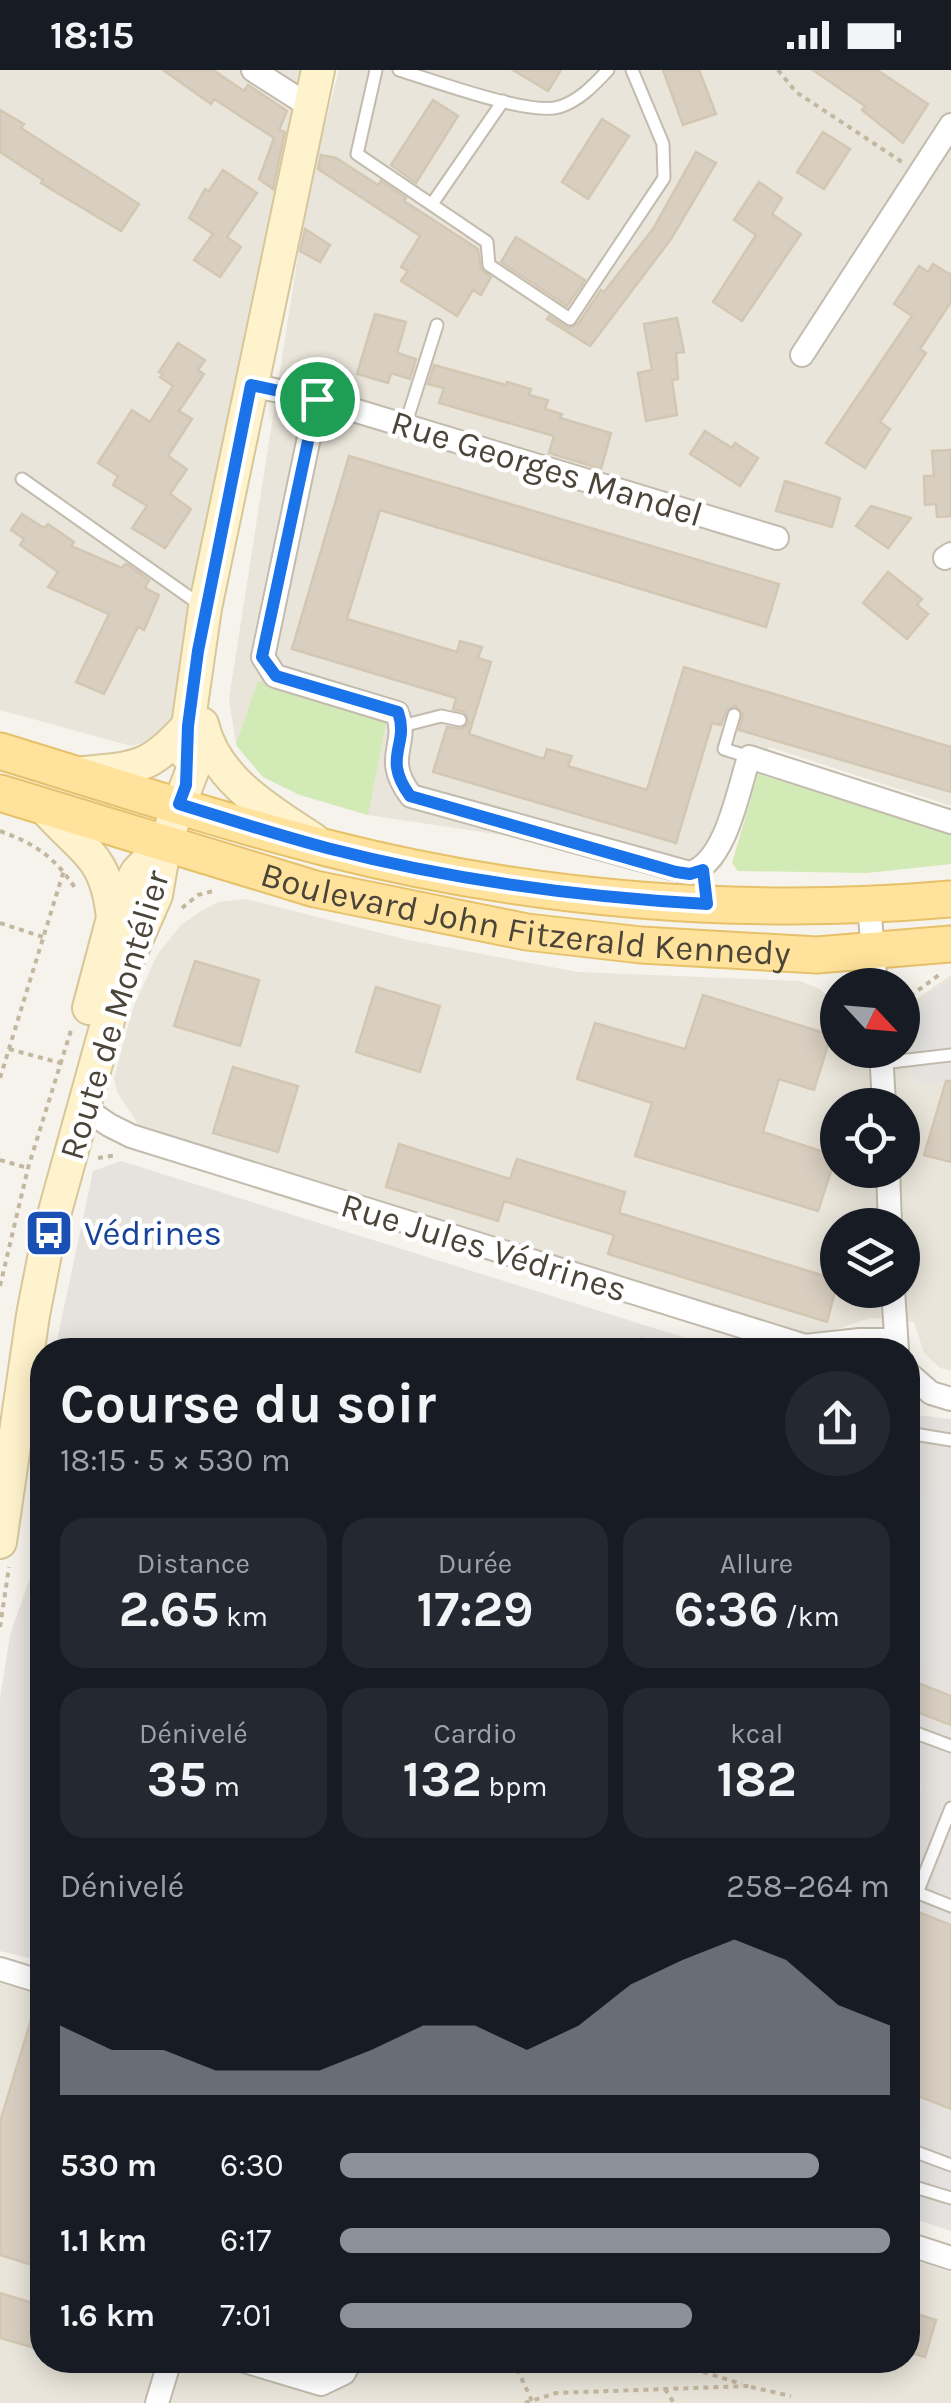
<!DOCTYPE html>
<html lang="fr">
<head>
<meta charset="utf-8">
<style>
	body { margin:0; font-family:Karla,sans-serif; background:#242831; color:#f1f3f6; height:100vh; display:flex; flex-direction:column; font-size:38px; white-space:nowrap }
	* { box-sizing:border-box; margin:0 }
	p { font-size:32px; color:#9ea1a6 }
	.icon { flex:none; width:55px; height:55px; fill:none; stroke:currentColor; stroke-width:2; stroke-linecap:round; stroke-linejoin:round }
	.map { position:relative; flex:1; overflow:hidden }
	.panel { position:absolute; left:30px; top:1268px; width:890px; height:1035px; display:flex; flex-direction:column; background:#171b24; border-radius:40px; box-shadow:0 5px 25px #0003 }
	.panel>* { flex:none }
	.needle { width:65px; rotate:116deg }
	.buttons { position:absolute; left:820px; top:898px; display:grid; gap:20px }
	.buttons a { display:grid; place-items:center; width:100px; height:100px; border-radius:50%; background:#171b24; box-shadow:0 5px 25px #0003; font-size:50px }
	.pin { position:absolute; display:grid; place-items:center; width:85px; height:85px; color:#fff; margin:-42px; border:5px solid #fff; border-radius:50%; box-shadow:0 2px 10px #0007 }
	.round { display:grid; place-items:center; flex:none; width:105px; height:105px; border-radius:52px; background:#242831 }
	.overview { display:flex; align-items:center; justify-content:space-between; height:170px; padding:0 30px }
	h1 { font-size:55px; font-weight:700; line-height:75px }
	.stats { display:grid; grid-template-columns:repeat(3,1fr); gap:15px; height:170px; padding:10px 30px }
	.stats div { display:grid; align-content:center; border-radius:25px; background:#242831; text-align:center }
	.stats b { font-size:50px; font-weight:700 }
	.stats small { font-size:28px; font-weight:400 }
	.stats p { font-size:28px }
	.chart { height:280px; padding:20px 30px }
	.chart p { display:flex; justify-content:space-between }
	.chart svg { width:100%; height:180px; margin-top:10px; fill:#8c9099; opacity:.7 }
	ul { padding:0 30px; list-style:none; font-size:32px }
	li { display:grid; grid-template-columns:160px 120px 1fr; align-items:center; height:75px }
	li i { height:25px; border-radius:12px; background:#8c9099 }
	.status { display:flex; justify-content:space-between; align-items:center; height:70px; padding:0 50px; background:#171b24; direction:ltr }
	.status svg { height:28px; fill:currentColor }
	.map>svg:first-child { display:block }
	.residential { fill:#eae5da; fill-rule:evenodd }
	.industrial { fill:#e6e2dd }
	.green { fill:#d2eab5 }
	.parking { fill:#e5e3e0 }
	.building { fill:#d8cfc1; stroke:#d3c7b4; stroke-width:2.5 }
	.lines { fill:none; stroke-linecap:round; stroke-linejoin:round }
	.lane-casing { stroke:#c2bbae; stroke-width:15 }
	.street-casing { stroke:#c2bbae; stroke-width:26 }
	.secondary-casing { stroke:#d6c79b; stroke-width:36 }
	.primary-casing { stroke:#e6c16a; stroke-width:39 }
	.path { stroke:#c4b79f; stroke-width:4; stroke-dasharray:5 5; stroke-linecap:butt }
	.lane { stroke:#fff; stroke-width:11 }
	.street { stroke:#fff; stroke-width:22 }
	.secondary { stroke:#fff3cd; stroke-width:32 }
	.primary { stroke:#ffe39c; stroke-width:35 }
	.route-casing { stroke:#fff; stroke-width:20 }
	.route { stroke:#1a73e8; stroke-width:12 }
	.labels { text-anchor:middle; stroke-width:9; stroke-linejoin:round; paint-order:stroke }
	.street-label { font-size:35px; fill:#4b4439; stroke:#fff }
	.transit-label { font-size:35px; fill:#164399; stroke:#fff; text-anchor:start }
</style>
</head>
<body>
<div class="status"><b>18:15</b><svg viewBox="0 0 49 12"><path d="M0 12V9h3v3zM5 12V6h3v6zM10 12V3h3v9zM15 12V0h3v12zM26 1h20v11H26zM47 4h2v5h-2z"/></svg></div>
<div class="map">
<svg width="951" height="2333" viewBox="0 0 951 2333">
	<rect width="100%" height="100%" fill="#f6f3ec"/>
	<g class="residential">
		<path d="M 0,0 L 305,0 L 175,645 L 150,671 L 131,676 L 0,640 Z"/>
		<path d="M 339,0 L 951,0 L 951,736 L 769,677 L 721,798 L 368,745 L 300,725 L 263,707 L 236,675 L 229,629 L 308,121 Z"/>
		<path d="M 246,829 L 408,870 L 578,902 L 800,911 L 820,919 L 831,929 L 837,947 L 838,980 L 902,980 L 903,949 L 907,949 L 918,928 L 951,905 L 951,1301 L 940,1298 L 924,1283 L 914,1252 L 870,1248 L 828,1262 L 806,1264 L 139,1062 L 136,1051 L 117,1022 L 114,1008 L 133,938 L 157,885 L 181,855 L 201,841 L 219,832 ZM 838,1035 L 902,1035 L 902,1100 L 838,1100 ZM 838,1155 L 902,1155 L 902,1220 L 838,1220 Z"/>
		<path d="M 0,1913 L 42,1926 L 42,2290 L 908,2290 L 908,2189 L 951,2202 L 951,2333 L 0,2333 Z"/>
	</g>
	<g class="industrial">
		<path d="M 121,1091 L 724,1280 L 55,1280 L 93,1101 Z"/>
		<path d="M 908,1344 L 951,1349 L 951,1626 L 908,1609 Z"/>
		<path d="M 42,1443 L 42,1891 L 0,1881 L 0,1629 L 10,1565 L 32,1502 Z"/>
		<path d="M 908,1639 L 951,1655 L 951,1855 L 908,1838 L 908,1754 L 921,1720 L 908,1714 Z"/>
		<path d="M 908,2022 L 951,2039 L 951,2161 L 908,2147 Z"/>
	</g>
	<g class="green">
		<path d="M 258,611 L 386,653 L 368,745 L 300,725 L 263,707 L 236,675 Z"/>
		<path d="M 758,704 L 951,761 L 951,794 L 867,803 L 738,801 L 732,793 Z"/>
	</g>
	<g class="parking">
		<path d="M 951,910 L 951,1011 L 916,1014 L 910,977 L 911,950 L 928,923 Z"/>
		<path d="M 941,1412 L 951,1416 L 951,1605 L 908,1589 L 908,1428 L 924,1429 Z"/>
		<path d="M 908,2050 L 951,2066 L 951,2155 L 908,2142 Z"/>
	</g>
	<g class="building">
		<path d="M 163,0 L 213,0 L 244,21 L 248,15 L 287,41 L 279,60 L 285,62 L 273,119 L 259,109 L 274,68 L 214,29 L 211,34 Z"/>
		<path d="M 513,0 L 561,0 L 548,21 Z"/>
		<path d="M 663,0 L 699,0 L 716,44 L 683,55 Z"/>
		<path d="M 813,0 L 877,0 L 928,34 L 903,73 L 862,40 L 865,36 Z"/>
		<path d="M 433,30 L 458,46 L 416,113 L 391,95 Z"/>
		<path d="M 0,40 L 24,54 L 21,58 L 139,134 L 121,161 L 41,113 L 43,110 L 0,82 Z"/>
		<path d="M 602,49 L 629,66 L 588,129 L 562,112 Z"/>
		<path d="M 823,62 L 850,79 L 824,119 L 797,102 Z"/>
		<path d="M 696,82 L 716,93 L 671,169 L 590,276 L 547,249 L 549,246 L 568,258 L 578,254 L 601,220 L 604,222 L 653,159 Z"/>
		<path d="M 321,85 L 336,88 L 378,115 L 381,111 L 406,128 L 404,131 L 478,179 L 481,199 L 491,207 L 481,225 L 473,220 L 457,246 L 401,211 L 408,201 L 401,197 L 420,166 L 318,99 Z"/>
		<path d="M 223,100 L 257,123 L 227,167 L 241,177 L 220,207 L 194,190 L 213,164 L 189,148 L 205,119 L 209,121 Z"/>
		<path d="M 759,112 L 782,128 L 772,144 L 801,164 L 742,251 L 713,232 L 756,165 L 734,150 Z"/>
		<path d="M 305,159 L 330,175 L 320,192 L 300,181 Z"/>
		<path d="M 516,167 L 585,210 L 567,236 L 501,192 Z"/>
		<path d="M 933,194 L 951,205 L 951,232 L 920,279 L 926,283 L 880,352 L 890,359 L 865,398 L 826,373 L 912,246 L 894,234 L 919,196 L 928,202 Z"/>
		<path d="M 375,244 L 406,252 L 397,283 L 416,289 L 410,309 L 391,303 L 388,313 L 357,304 Z"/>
		<path d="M 677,248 L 684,282 L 676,283 L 678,309 L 672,310 L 677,345 L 646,351 L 638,303 L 652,300 L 644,254 Z"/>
		<path d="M 178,273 L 205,290 L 198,300 L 204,304 L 179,341 L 192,349 L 168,386 L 187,399 L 170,424 L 191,439 L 165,478 L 132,458 L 147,436 L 113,415 L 118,406 L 98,393 L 132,340 L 150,352 L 173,316 L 160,307 L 163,304 L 159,302 Z"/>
		<path d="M 434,295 L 506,315 L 507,312 L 531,319 L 529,325 L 548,330 L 545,339 L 562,344 L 560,348 L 611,363 L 601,399 L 549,383 L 554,366 L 439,333 L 444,318 L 428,314 Z"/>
		<path d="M 705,361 L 732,378 L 735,373 L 758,388 L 740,416 L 690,384 Z"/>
		<path d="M 951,380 L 951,446 L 937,447 L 936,434 L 925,435 L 924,406 L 934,406 L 932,381 Z"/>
		<path d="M 349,386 L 779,514 L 766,557 L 380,440 L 347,549 L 457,582 L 460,571 L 482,577 L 478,588 L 491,592 L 469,664 L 544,689 L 547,679 L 572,686 L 568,696 L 647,720 L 684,597 L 951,677 L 951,722 L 739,660 L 743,644 L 736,636 L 727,639 L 721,655 L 712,653 L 676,773 L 433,702 L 447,657 L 462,659 L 469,653 L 465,642 L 453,639 L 456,628 L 292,579 Z"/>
		<path d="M 785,411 L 840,428 L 832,457 L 776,441 Z"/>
		<path d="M 871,436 L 911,448 L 888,478 L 856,456 Z"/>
		<path d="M 22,444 L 44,458 L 48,454 L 74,472 L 71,476 L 122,498 L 125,494 L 128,495 L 149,510 L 145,518 L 159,525 L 144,560 L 138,557 L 104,624 L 76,612 L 109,544 L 48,517 L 58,502 L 20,475 L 24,469 L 11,460 Z"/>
		<path d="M 888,502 L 922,529 L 917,535 L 928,544 L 907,569 L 863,533 Z"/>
		<path d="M 195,891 L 259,910 L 240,976 L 174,956 Z"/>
		<path d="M 376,917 L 440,936 L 420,1002 L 356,982 Z"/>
		<path d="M 703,925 L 831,965 L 814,1020 L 779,1009 L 763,1062 L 836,1086 L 818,1141 L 635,1086 L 652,1033 L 577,1009 L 595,953 L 685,979 Z"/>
		<path d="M 233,997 L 298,1016 L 278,1082 L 213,1063 Z"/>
		<path d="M 946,1011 L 951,1011 L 951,1092 L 924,1085 Z"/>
		<path d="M 399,1074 L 510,1109 L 517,1089 L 625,1122 L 619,1143 L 838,1210 L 827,1252 L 608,1184 L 614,1165 L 504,1131 L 498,1151 L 386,1117 Z"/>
		<path d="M 908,1609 L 951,1626 L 951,1655 L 908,1639 Z"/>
		<path d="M 908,1838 L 951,1855 L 951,2039 L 908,2022 Z"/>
		<path d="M 38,1927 L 42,1927 L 42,2060 L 33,2091 L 42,2093 L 42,2198 L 0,2185 L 0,2052 Z"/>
		<path d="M 0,2223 L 42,2236 L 42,2280 L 0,2268 Z"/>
		<path d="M 908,2241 L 936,2250 L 925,2287 L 908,2282 Z"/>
	</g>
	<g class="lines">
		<g class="lane-casing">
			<g id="lane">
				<path d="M 376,0 L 357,84 L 487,172 L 489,195 L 570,249 L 664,108 L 663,74 L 632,0"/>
				<path d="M 399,0 C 432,10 529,46 559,37 C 579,31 594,15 608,0"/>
				<path d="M 432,134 L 503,31"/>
				<path d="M 405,356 L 437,255"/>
				<path d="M 22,409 L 202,536"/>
				<path d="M 734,645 L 724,679 L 749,687"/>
				<path d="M 402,656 L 441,646 L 460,650"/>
				<path d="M 882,993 L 951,985"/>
				<path d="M 641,1275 L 655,1280"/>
				<path d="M 908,1363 L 951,1370"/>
				<path d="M 908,1660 L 951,1676"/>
				<path d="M 908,1819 L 951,1836"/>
				<path d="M 917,1823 L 951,1738"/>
				<path d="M 908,2079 L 951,2095"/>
				<path d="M 908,2115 L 951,2128"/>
			</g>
		</g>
		<g class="street-casing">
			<g id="street">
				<path d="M 253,0 L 311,37"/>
				<path d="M 802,285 L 951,55"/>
				<path d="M 251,315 L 317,329 L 777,468"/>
				<path d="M 317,329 L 263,587 L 275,606 L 397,643 C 410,676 381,686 411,726 L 690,803 C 726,792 738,721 749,687 L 951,752"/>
				<path d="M 945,488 L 951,484"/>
				<path d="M 869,836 L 876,915"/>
				<path d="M 881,980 L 884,1035"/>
				<path d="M 83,1037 L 109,1055 L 131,1066 L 805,1276 L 860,1270 L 894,1270"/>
				<path d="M 888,1100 L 890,1155"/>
				<path d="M 893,1220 L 897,1280"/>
				<path d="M 908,1303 L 931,1323 L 951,1329"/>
				<path d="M 0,1899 L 42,1912"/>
				<path d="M 908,2174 L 951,2188"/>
				<path d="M 241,2290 L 321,2314 L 344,2303 L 351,2290"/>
				<path d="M 157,2333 L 170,2290"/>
			</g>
		</g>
		<g class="secondary-casing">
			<g id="secondary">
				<path d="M 202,654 C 215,710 270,741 314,770"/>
				<path d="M 187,685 L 188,656 L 205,538 L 318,0"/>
				<path d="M 76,704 C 135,697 147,702 188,656"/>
				<path d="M 44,737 C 82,782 106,782 113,848"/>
				<path d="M 89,938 L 113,848 L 137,802 L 165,773"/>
				<path d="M 0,1472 L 33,1245 L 49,1163 L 120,907 L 156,825 L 165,773 L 197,688 L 203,660"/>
			</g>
		</g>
		<g class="primary-casing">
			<g id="primary">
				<path d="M 0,681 C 108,714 217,750 327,778 C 530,830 742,847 951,829"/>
				<path id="s1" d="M 0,723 L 315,819 L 527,862 L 641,875 L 817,885 L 951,874"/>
			</g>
		</g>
		<g class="path">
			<path d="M 778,0 L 796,22 L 902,92"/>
			<path d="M 0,761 C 36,774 56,788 77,821"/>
			<path d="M 182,838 L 198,825 L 213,821"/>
			<path d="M 0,853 L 43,867"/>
			<path d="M 902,932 L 939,905"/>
			<path d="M 9,979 L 64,994"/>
			<path d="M 0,1008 L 64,800"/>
			<path d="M 98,1088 L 118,1085"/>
			<path d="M 0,1090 L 28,1098"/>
			<path d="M 0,1216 L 28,1098 L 72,957"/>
			<path d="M 0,1557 L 9,1497"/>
			<path d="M 513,2290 L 532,2331"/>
			<path d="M 665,2290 L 742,2314"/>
			<path d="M 751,2317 L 791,2326"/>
			<path d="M 665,2319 L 674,2333"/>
			<path d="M 525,2333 L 556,2323 L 749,2316"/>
		</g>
		<use href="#lane" class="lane"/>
		<use href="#street" class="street"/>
		<use href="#secondary" class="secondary"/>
		<use href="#primary" class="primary"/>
	</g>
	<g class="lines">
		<g class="route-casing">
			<path id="route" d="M 251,315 L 317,329 L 262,587 L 276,606 L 398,642 C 410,676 381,686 410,726 L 676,802 L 690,804 L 703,800 L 707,834 C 579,827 451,810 327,778 C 277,765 228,749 179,734 L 186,715 L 188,656 L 198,581 Z"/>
		</g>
		<use href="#route" class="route"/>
	</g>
	<defs>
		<g id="bus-square" transform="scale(2.5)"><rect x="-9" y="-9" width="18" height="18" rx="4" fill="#1a4fb4" stroke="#fff"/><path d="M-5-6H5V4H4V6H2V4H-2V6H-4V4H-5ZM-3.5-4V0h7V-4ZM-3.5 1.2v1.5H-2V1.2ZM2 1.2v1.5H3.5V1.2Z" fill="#fff"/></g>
	</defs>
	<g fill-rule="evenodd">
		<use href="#bus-square" x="49" y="1163"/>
	</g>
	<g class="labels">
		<g class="street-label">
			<text transform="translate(547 398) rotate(17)" y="12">Rue Georges Mandel</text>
			<text dy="12" stroke="none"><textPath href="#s1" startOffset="542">Boulevard John Fitzerald Kennedy</textPath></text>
			<text transform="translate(114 945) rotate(-73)" y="12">Route de Montélier</text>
			<text transform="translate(484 1177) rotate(17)" y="12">Rue Jules Védrines</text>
		</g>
		<g class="transit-label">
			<text x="84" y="1175">Védrines</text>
		</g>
	</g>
</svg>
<div class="buttons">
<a><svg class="needle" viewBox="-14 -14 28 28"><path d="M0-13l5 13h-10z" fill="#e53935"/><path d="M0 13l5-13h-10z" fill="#9ea1a6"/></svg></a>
<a><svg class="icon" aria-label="locate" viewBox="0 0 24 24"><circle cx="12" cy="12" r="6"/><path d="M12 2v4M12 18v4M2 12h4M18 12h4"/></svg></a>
<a><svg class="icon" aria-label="layers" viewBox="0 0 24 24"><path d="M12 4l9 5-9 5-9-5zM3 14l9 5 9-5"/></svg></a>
</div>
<div class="pin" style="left:317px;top:329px;background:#1e9e55"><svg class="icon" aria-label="arrive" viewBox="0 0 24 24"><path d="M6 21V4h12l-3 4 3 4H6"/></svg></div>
<section class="panel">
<div class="overview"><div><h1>Course du soir</h1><p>18:15 · 5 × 530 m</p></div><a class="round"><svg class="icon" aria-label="share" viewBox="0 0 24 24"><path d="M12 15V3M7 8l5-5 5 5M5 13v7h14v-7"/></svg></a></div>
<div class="stats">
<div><p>Distance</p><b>2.65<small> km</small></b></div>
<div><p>Durée</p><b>17:29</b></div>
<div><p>Allure</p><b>6:36<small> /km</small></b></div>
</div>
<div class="stats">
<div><p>Dénivelé</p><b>35<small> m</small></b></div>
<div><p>Cardio</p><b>132<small> bpm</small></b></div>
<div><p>kcal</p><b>182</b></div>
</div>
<div class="chart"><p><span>Dénivelé</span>258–264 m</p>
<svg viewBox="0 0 160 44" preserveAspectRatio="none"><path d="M0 44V27L10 33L20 33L30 38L40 38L50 38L60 33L70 27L80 27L90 33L100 27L110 17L120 11L130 6L140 11L150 22L160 27V44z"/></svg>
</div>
<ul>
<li><b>530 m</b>6:30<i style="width:87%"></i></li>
<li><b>1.1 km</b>6:17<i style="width:100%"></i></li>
<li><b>1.6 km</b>7:01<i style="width:64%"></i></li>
</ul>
</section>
</div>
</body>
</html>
